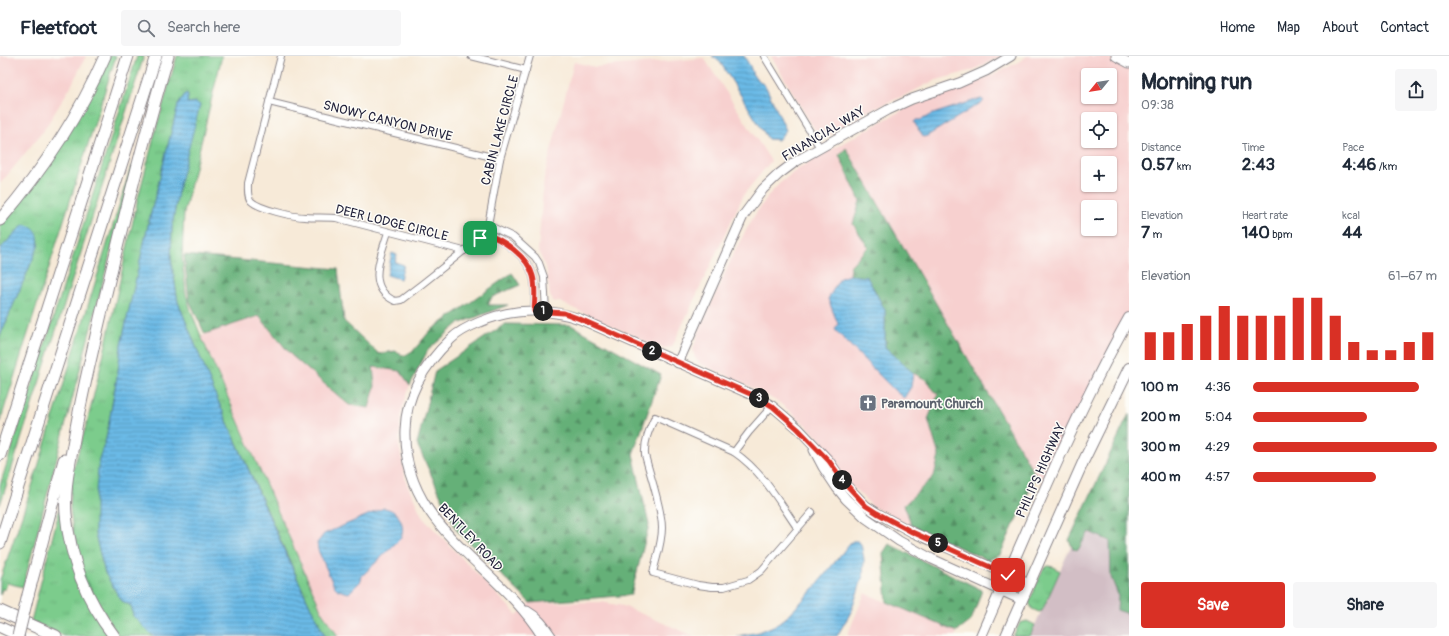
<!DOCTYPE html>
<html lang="en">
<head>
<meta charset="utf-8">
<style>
	body { margin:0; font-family:Pangolin,sans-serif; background:#f6f6f7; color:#1f2937; height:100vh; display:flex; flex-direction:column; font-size:15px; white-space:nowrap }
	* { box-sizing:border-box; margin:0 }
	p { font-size:13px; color:#747a83 }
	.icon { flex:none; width:22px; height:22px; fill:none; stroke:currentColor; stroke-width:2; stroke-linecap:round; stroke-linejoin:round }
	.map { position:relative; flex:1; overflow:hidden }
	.sheet { display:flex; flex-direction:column; background:#fff; width:320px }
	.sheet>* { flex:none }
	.needle { width:26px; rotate:240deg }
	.fabs { position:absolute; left:1081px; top:12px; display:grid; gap:8px }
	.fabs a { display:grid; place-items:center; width:36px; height:36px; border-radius:4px; background:#fff; box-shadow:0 1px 3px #0004; font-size:20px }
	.pin { position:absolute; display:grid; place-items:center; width:34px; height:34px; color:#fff; margin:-17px; border-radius:8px; box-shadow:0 2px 6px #0006 }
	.km { position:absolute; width:20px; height:20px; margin:-10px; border-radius:50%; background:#222; color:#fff; font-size:11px; line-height:20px; text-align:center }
	.round { display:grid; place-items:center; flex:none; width:42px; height:42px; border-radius:4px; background:#f6f6f7 }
	.summary { display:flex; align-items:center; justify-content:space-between; height:68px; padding:0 12px }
	h1 { font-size:22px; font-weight:700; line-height:30px }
	.metrics { display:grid; grid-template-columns:repeat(3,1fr); gap:6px; height:68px; padding:4px 12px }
	.metrics div { display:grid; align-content:center }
	.metrics b { font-size:17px; font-weight:700 }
	.metrics small { font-size:11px; font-weight:400 }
	.metrics p { font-size:11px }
	.chart { height:112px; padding:8px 12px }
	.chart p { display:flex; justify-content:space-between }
	.chart svg { width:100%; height:72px; margin-top:4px; stroke:#d93025; stroke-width:6 }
	.button { display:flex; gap:8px; margin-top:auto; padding:8px 12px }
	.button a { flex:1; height:46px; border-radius:4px; background:#d93025; color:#fff; font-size:16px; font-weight:700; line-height:46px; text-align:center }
	.button a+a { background:#f6f6f7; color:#1f2937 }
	ul { padding:0 12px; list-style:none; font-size:13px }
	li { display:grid; grid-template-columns:64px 48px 1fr; align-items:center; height:30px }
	li i { height:10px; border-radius:5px; background:#d93025 }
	header { display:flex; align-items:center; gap:24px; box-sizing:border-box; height:56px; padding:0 20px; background:#fff; border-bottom:1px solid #e0e1e3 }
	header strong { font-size:19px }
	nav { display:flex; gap:22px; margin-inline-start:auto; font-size:14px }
	.search { width:280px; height:36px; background:#f6f6f7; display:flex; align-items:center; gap:10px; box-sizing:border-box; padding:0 14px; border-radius:4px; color:#747a83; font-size:15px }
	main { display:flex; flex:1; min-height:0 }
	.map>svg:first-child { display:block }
	.built { fill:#f7d0cf; fill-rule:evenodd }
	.industrial { fill:#d2bec5 }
	.grass { fill:url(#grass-tufts); stroke:#4f7764 }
	.forest { fill:url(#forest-firs); stroke:#44695a }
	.water { fill:url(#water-rules); stroke:#466e90 }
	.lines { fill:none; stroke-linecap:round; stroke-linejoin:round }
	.street-casing { stroke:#8c868a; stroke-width:8 }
	.secondary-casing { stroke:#8c868a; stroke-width:11 }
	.primary-casing { stroke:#8c868a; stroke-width:12 }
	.highway-casing { stroke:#8c868a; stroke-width:13 }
	.street { stroke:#fff; stroke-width:6 }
	.secondary { stroke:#fff; stroke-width:9 }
	.primary { stroke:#fff; stroke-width:10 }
	.highway { stroke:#fff; stroke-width:11 }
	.highway-bridge-casing { stroke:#8c868a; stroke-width:13; stroke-linecap:butt }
	.highway-bridge { stroke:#fff; stroke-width:11 }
	.route-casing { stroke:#fff; stroke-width:8 }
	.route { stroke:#d93025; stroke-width:5 }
	.labels { text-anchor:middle; stroke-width:3; stroke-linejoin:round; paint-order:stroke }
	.street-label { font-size:13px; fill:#22223b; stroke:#fdfcf7 }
	.worship-label { font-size:13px; font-weight:bold; fill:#5b616d; stroke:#fdfcf7; text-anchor:start }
</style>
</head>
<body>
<header>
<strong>Fleetfoot</strong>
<div class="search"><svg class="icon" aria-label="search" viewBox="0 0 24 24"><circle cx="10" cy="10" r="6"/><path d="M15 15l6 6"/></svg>Search here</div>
<nav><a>Home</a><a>Map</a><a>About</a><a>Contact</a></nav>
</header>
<main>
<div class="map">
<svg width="1129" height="580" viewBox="0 0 1129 580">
	<defs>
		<pattern id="grass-tufts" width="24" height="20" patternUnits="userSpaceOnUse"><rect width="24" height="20" fill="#7ccc8c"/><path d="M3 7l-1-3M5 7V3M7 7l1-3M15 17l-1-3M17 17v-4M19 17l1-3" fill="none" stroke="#6baf7a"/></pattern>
		<pattern id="forest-firs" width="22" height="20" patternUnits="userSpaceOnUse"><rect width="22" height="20" fill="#65b078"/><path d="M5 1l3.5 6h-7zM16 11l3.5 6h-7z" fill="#538f64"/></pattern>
		<pattern id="water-rules" width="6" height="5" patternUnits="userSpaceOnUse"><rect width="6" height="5" fill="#6bbae6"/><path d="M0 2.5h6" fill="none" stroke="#5897bc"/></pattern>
	</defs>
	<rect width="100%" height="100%" fill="#fdfcf7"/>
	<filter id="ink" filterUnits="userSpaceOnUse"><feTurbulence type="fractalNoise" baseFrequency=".025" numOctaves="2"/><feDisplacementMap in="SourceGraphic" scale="8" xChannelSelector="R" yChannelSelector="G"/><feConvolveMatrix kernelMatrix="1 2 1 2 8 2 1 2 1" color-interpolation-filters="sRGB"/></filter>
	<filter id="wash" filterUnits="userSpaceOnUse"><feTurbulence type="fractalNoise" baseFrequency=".012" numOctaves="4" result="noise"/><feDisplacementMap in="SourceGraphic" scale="16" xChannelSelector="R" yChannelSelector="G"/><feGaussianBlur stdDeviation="0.9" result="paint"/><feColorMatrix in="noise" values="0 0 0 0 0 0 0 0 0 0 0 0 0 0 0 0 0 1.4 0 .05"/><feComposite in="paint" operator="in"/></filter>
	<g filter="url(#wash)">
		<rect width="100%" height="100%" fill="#f7ead8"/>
		<g class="built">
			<path d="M 0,0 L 86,0 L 71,30 L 44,74 L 0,128 Z"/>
			<path d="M 771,0 L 1001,0 L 973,14 L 933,25 L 910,37 L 866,56 L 832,78 L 825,79 L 815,74 Z"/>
			<path d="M 1027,0 L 1106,0 L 1129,14 L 1129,257 L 1040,427 L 846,92 L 839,99 L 860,145 L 853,168 L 868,191 L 850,210 L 849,219 L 840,222 L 838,268 L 835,273 L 895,335 L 904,342 L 911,331 L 913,317 L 925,323 L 938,339 L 928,363 L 939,400 L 934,419 L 904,449 L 912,470 L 873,451 L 848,426 L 819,382 L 806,369 L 780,347 L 738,324 L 700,308 L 695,302 L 693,294 L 698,278 L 734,196 L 754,160 L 768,140 L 780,127 L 799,112 L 843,87 L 906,52 L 969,30 L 1017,7 ZM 1088,19 L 1110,19 L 1110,41 L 1088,41 ZM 1088,63 L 1110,63 L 1110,85 L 1088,85 ZM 1088,107 L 1110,107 L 1110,129 L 1088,129 ZM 1088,151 L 1110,151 L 1110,173 L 1088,173 Z"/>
			<path d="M 704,2 L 771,105 L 744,138 L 672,291 L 664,292 L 656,290 L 560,246 L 554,246 L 550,240 L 547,215 L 538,194 L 544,122 L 574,6 L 595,11 Z"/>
			<path d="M 259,260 L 291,299 L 349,349 L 369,352 L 375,330 L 373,311 L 400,315 L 410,329 L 401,357 L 399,389 L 406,426 L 423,462 L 517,559 L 530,547 L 601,546 L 623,550 L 694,580 L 338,580 L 322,556 L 201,280 Z"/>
			<path d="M 865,537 L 957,576 L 955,580 L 847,580 Z"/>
		</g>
		<path class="industrial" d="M 1129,375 L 1129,580 L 1030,580 L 1077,477 Z"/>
		<g class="grass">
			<path d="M 109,0 L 116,0 L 0,366 L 0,280 L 38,191 L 39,184 L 23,169 L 0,193 L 0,169 Z"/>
			<path d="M 137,0 L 144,0 L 0,449 L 0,429 Z"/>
			<path d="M 177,0 L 222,0 L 184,157 L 182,200 L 186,238 L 191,255 L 201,280 L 322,556 L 338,580 L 325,580 L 310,550 L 215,338 L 178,246 L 171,203 L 172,171 L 179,130 L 188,48 L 187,47 L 188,39 L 185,38 L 178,49 L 149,165 L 121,289 L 118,315 L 106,383 L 99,403 L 95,478 L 105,517 L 121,544 L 131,550 L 133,560 L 153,580 L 119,580 L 111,569 L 85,521 L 73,475 L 70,452 L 72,417 L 88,363 L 106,288 L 138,142 L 158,66 Z"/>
			<path d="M 131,111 L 133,111 L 23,531 L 7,527 L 5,533 L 2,533 L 0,539 L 0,524 L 32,430 Z"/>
			<path d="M 64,436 L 65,476 L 111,580 L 64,580 L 31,565 Z"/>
			<path d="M 1048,510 L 1054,511 L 1060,515 L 1042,555 L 1039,556 L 1032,553 L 1029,546 L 1043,513 Z"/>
			<path d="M 1027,565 L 1035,569 L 1030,580 L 1013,580 L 1020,567 Z"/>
		</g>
		<g class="forest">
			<path d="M 846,92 L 1036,420 L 1000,499 L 987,504 L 912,470 L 904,449 L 934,420 L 939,400 L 928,363 L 938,339 L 925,323 L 913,317 L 885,291 L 885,254 L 867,221 L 849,219 L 850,210 L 868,191 L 853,168 L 860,145 L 839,99 Z"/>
			<path d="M 184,199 L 338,213 L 344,265 L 379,298 L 395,295 L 404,300 L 414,294 L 430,275 L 512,217 L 520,229 L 492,241 L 488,249 L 508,249 L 458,268 L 428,294 L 410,329 L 400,315 L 373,311 L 375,330 L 369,352 L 349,349 L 291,299 L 259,260 L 205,278 L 189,244 Z"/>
			<path d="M 505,268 L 571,269 L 661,319 L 633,398 L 649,469 L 631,539 L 530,547 L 457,475 L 417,388 L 435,315 Z"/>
			<path d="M 1129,358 L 1129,558 L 1117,554 L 1118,539 L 1111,521 L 1110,485 L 1089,476 L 1078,494 L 1073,493 L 1069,484 Z"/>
			<path d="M 889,488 L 982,534 L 971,565 L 957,576 L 887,546 L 883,497 Z"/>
		</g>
		<g class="water">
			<path d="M 712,0 L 744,0 L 750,10 L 753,19 L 766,31 L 786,74 L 778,84 L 768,83 L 720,6 Z"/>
			<path d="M 187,37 L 188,41 L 187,47 L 195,46 L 200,49 L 179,130 L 172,171 L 171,203 L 178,246 L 215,338 L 285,496 L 310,550 L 325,580 L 153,580 L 133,560 L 131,550 L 121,544 L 105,517 L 95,478 L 95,446 L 99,403 L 106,383 L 118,315 L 121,289 L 149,165 L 178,49 L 185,38 Z"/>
			<path d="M 982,43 L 984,45 L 927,80 L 923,81 L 914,66 L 916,64 L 921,64 L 930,59 L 976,44 Z"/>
			<path d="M 23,169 C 36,169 40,178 38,191 L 0,280 L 0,193 Z"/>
			<path d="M 392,197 L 397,199 L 395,206 L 404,209 L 400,223 L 387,219 Z"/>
			<path d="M 849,219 L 867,221 L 885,254 L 885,291 L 913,317 L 911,331 L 904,342 L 895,335 L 836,275 L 835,273 L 838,268 L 828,243 L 840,222 Z"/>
			<path d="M 384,452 C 399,454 406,469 401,482 L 362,520 L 361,525 L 349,537 L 338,534 L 334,530 L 318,494 L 317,487 L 324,478 Z"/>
			<path d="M 853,485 L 857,485 L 861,488 L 864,503 L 863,520 L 851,556 L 837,580 L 737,580 L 759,576 L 778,568 L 788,560 L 815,531 L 850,487 Z"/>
		</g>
	</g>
	<g filter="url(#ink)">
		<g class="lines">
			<g class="street-casing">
				<g id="street">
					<path d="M 281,0 L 248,127 C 248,133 247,141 251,145 C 259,153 294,161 305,161 C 315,162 325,161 336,162 L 464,195"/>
					<path d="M 471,0 L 526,14"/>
					<path d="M 764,0 L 820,92"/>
					<path d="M 269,46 L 500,103"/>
					<path d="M 488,169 L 513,181 L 535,201 L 539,207 L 544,221 L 546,255"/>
					<path d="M 388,176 C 381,200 365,231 395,245 L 401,244 L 422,228 L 485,178 L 488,169 L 500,103 L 530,0"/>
					<path d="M 485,178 C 503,182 528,201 533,220 C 536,231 535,243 534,255"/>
					<path d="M 734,396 L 749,376 L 772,350"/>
					<path d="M 798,473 C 778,444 763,416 734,396 L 655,361 C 649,374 644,385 645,399 C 650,419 662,452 662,472 C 662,487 656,503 653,517 L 698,529 L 712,531 L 724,531 L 748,524 L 761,515 L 812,456"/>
				</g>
			</g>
			<g class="secondary-casing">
				<g id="secondary">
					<path d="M 1116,0 L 1129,7"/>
					<path d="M 678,307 L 743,160 L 763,133 L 779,118 L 795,106 L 820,92 L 888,54 L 912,43 L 959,27 L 986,15 L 1011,0"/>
					<path d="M 814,394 L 823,411 L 837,432 L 846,443 L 866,462 L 899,485 L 932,503 L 1022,544"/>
					<path d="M 527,555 C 538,561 544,570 551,580"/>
					<path d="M 542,580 C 497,507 402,472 405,374 C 406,338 426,307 451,283 C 459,275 470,270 480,266 C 513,252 547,252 580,263 L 757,341 L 772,350 L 799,373 L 829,405 L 843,426 L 866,450 L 877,457 L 912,476 L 1029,528"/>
				</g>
			</g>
			<g class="primary-casing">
				<g id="primary">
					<path d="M 0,571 L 19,580"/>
					<path d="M 981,580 C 1028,473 1072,364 1129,262"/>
					<path d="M 1006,580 L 1084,404 L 1129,312"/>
				</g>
			</g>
			<g class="highway-casing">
				<g id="highway">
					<path d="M 0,164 C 42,115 79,60 105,0"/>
					<path d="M 0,399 L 128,0"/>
					<path d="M 0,487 L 156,0"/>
					<path d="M 28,539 L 64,404"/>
					<path d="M 0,555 L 56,580"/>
					<path d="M 114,580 C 87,545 70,503 66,458 C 64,435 69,411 73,389 C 78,358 85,327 92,297 C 115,197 139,98 168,0"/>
				</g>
			</g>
			<use href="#street" class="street"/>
			<use href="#secondary" class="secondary"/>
			<use href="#primary" class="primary"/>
			<use href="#highway" class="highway"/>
			<g class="highway-bridge-casing">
				<path id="highway-bridge" d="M 18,580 L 28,539"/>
			</g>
			<use href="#highway-bridge" class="highway-bridge"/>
		</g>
	</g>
	<g class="lines" filter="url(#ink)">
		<g class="route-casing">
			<path id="route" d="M 480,182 L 484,178 C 502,182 528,201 533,220 C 536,231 535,243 534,255 L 564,257 L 580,263 L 757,341 L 772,350 L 798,373 L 829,405 L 844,426 L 866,450 L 877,457 L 912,476 L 1008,519"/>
		</g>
		<use href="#route" class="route"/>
	</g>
	<defs>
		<g id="church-square" transform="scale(0.9)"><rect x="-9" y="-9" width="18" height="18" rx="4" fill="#6b7280" stroke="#fdfcf7"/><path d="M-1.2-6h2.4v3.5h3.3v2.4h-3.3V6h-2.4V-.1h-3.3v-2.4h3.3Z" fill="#fff"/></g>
	</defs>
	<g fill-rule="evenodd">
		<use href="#church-square" x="868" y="347"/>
	</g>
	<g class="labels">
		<g class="street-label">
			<text transform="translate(388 64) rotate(14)" y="5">SNOWY CANYON DRIVE</text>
			<text transform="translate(499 74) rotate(-75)" y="5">CABIN LAKE CIRCLE</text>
			<text transform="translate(823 77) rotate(-31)" y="5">FINANCIAL WAY</text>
			<text transform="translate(392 166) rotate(14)" y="5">DEER LODGE CIRCLE</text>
			<text transform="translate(1040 414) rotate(-66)" y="5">PHILIPS HIGHWAY</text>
			<text transform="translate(471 481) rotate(47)" y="5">BENTLEY ROAD</text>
		</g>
		<g class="worship-label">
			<text x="881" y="352">Paramount Church</text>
		</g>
	</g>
</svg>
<div class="fabs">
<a><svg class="needle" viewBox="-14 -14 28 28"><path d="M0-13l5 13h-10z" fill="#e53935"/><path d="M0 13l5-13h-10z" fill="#747a83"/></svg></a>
<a><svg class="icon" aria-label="locate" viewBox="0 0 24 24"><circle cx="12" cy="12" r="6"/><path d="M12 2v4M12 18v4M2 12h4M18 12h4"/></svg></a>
<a>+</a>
<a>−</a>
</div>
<div class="pin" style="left:480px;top:182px;background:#1e9e55"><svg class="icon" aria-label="arrive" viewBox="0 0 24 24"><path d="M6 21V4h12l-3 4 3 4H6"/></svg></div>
<div class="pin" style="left:1008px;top:519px;background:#d93025"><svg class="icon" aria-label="check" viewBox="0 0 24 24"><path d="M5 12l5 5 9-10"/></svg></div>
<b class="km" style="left:543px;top:255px">1</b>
<b class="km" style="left:652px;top:295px">2</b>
<b class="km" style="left:759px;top:342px">3</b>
<b class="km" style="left:842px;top:424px">4</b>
<b class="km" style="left:938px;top:487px">5</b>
</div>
<section class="sheet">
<div class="summary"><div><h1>Morning run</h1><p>09:38</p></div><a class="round"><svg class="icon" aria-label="share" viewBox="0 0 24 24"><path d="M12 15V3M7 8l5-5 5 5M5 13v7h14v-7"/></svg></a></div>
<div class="metrics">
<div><p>Distance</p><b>0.57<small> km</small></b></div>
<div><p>Time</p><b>2:43</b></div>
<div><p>Pace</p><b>4:46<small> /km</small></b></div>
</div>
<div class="metrics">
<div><p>Elevation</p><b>7<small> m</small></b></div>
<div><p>Heart rate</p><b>140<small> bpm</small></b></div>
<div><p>kcal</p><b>44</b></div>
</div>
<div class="chart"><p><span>Elevation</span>61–67 m</p>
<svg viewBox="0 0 160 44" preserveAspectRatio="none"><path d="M5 44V27M15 44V27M25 44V22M35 44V17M45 44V11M55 44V17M65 44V17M75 44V17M85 44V6M95 44V6M105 44V17M115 44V33M125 44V38M135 44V38M145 44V33M155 44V27"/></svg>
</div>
<ul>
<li><b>100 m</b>4:36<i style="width:90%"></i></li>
<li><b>200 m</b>5:04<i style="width:62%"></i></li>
<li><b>300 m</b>4:29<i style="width:100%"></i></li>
<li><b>400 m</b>4:57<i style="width:67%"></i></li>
</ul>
<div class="button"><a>Save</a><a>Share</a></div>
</section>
</main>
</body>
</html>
